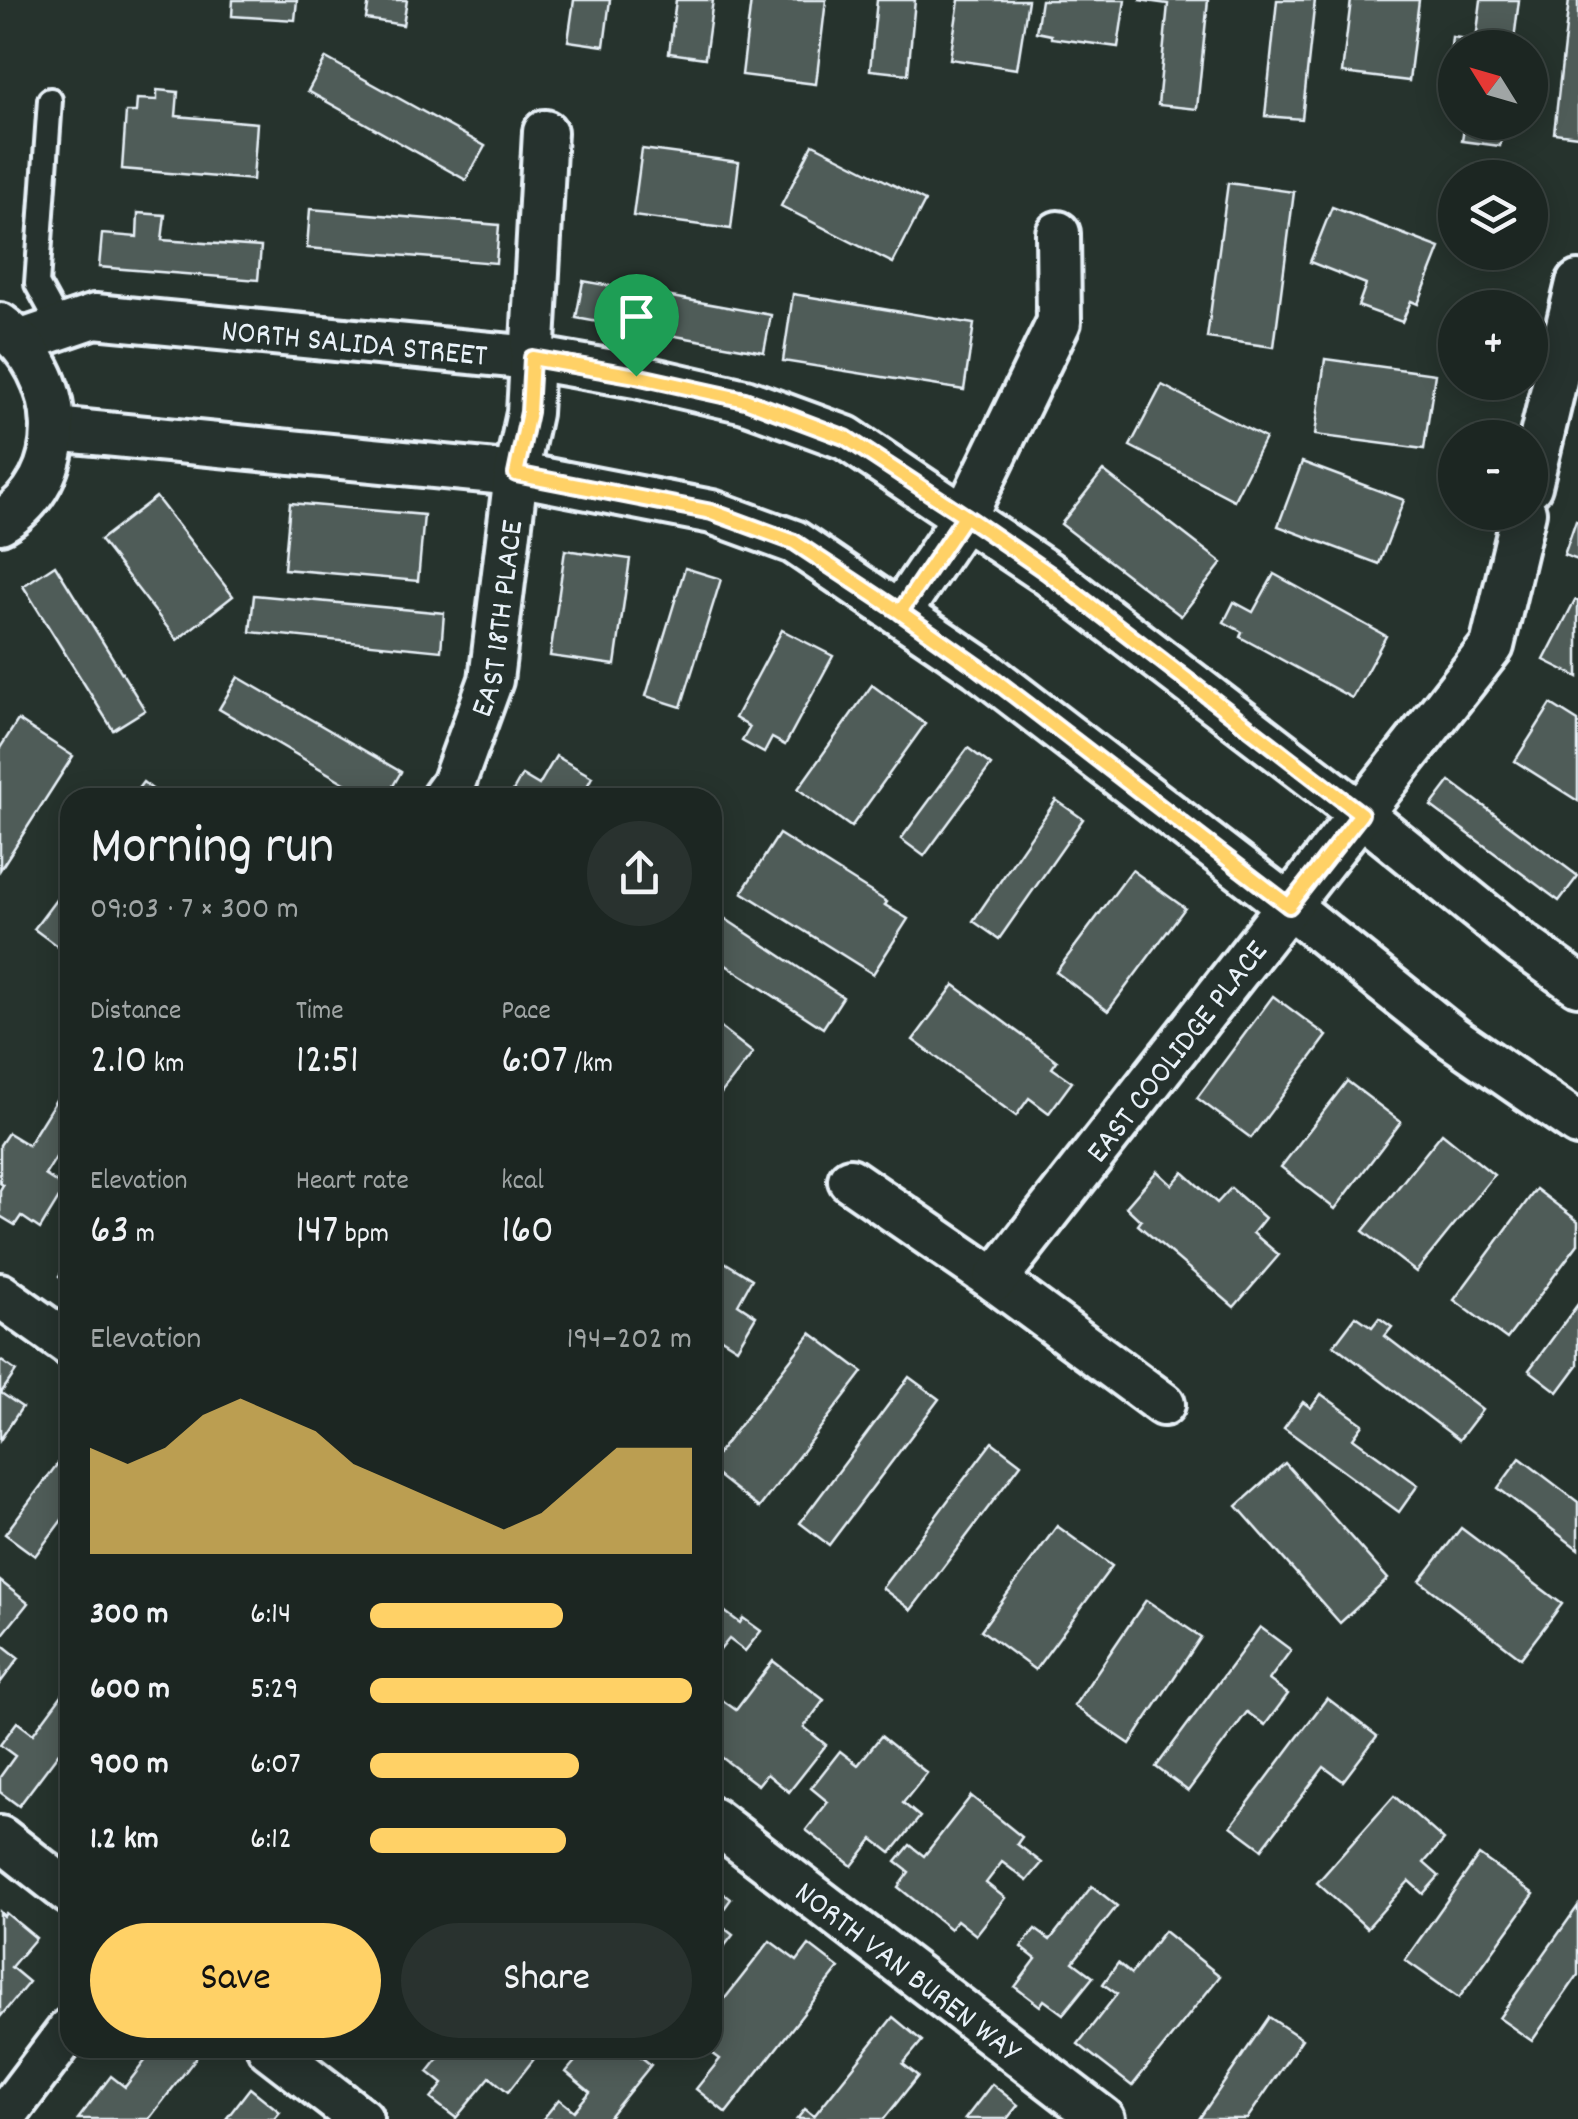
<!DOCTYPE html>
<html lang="en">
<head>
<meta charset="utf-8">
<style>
	body { margin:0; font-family:Dekko,sans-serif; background:#29322f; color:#f1f3f6; height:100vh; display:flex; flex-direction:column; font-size:38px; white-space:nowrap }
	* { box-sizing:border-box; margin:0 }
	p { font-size:32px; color:#a0a5a5 }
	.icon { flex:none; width:55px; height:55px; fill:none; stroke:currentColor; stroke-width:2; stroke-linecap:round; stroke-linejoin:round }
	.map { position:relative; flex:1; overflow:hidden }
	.details { position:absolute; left:60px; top:788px; width:662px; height:1270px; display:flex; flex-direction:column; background:#1c2622; border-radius:30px; box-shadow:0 5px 25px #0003,0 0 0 2px #3a4340 }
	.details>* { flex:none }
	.needle { width:65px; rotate:307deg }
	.tools { position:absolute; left:1438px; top:30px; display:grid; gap:20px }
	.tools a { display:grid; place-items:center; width:110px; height:110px; border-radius:50%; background:#1c2622; box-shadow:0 5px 25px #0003,0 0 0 2px #3a4340; font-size:50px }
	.pin { position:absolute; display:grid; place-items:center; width:85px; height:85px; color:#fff; margin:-102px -42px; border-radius:50% 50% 50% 0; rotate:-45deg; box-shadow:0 0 10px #0007 }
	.pin .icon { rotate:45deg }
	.round { display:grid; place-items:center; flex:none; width:105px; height:105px; border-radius:52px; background:#29322f }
	.headline { display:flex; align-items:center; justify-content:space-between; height:170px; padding:0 30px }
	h1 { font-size:55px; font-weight:600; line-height:75px }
	.metrics { display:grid; grid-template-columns:repeat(3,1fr); gap:15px; height:170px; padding:10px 30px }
	.metrics div { display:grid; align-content:center }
	.metrics b { font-size:42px; font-weight:600 }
	.metrics small { font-size:28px; font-weight:400 }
	.metrics p { font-size:28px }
	.chart { height:280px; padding:20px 30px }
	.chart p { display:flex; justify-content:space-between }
	.chart svg { width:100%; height:180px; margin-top:10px; fill:#ffd166; opacity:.7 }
	.button { display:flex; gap:20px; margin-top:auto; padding:20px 30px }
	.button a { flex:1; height:115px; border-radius:60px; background:#ffd166; color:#111; font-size:40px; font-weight:600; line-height:115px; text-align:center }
	.button a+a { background:#29322f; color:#f1f3f6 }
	ul { padding:0 30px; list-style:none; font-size:32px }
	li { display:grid; grid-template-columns:160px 120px 1fr; align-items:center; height:75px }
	li i { height:25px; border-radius:12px; background:#ffd166 }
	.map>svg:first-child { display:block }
	.building { fill:#505c59; stroke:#e8f1f8; stroke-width:2.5 }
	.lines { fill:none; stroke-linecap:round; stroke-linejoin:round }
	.lane-casing { stroke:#e8f1f8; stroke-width:30 }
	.street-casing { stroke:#e8f1f8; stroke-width:50 }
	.lane { stroke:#26332d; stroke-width:22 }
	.street { stroke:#26332d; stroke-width:42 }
	.route-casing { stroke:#fff; stroke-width:20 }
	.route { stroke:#ffd166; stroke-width:12 }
	.labels { text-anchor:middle; stroke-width:9; stroke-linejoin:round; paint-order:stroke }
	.street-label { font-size:32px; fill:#e8f1f8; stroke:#26332d }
</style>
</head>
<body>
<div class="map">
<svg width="1578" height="2119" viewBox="0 0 1578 2119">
	<rect width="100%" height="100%" fill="#26332d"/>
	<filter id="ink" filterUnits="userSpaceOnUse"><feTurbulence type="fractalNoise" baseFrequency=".01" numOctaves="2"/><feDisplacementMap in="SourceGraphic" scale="20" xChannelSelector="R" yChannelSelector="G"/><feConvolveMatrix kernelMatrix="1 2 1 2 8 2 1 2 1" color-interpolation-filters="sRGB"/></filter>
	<g filter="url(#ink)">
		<g class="building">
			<path d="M 233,0 L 297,0 L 295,20 L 232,16 Z"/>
			<path d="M 369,0 L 407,0 L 403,25 L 366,19 Z"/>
			<path d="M 574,0 L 610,0 L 604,46 L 568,41 Z"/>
			<path d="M 676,0 L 713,0 L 705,58 L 669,53 Z"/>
			<path d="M 751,0 L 826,0 L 816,84 L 742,75 Z"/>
			<path d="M 877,0 L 915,0 L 908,74 L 870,70 Z"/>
			<path d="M 959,0 L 1028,0 L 1017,69 L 950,59 Z"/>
			<path d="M 1041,0 L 1125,0 L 1118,47 L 1051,38 L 1051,35 L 1036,32 Z"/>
			<path d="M 1208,0 L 1197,109 L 1158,105 L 1168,4 L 1139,0 Z"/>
			<path d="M 1277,0 L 1315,0 L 1302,119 L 1265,116 Z"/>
			<path d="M 1351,0 L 1419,0 L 1409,81 L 1342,73 Z"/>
			<path d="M 1481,0 L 1519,0 L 1513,48 L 1455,48 L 1455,93 L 1446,91 L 1452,37 L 1476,40 Z"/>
			<path d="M 1569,0 L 1578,0 L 1578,136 L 1554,133 Z"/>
			<path d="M 326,58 L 485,146 L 466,180 L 308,91 Z"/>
			<path d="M 157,90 L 178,92 L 176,116 L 257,123 L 253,180 L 122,169 L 126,112 L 136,112 L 137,99 L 157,100 Z"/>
			<path d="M 1465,122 L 1503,122 L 1500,146 L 1462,141 Z"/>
			<path d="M 813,144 L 925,201 L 893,263 L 781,206 Z"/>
			<path d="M 642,149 L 739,162 L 731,229 L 633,216 Z"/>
			<path d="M 1228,183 L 1294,192 L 1274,347 L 1207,338 Z"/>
			<path d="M 1332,207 L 1440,248 L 1418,304 L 1411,301 L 1402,322 L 1358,306 L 1366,284 L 1310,262 Z"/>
			<path d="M 310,209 L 499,225 L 496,263 L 307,248 Z"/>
			<path d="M 138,213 L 165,215 L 162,240 L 261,247 L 258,280 L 99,267 L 102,234 L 137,237 Z"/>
			<path d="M 583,281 L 771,315 L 764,352 L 576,318 Z"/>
			<path d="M 793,294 L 974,324 L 964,390 L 783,361 Z"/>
			<path d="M 1325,359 L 1435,374 L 1424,449 L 1315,435 Z"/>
			<path d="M 1162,385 L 1265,438 L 1234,500 L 1130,446 Z"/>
			<path d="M 1302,462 L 1404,500 L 1379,564 L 1278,526 Z"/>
			<path d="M 1103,471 L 1222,563 L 1181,616 L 1061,524 Z"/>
			<path d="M 156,497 L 233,596 L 177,640 L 100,540 Z"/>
			<path d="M 290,503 L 424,515 L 418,581 L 284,569 Z"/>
			<path d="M 1576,520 L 1578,521 L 1578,560 L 1564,555 Z"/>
			<path d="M 565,550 L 630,559 L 615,665 L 550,656 Z"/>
			<path d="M 55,565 L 145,710 L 113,730 L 23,586 Z"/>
			<path d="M 685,568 L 721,579 L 681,707 L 646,696 Z"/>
			<path d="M 1274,574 L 1386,636 L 1352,698 L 1240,637 L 1242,632 L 1224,622 L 1234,602 L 1253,612 Z"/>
			<path d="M 254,595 L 444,613 L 441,651 L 250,632 Z"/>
			<path d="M 1575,600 L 1578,601 L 1578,677 L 1544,660 Z"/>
			<path d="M 782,630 L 833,656 L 785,745 L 772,738 L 764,753 L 742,741 L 750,727 L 735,718 Z"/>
			<path d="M 238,677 L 401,772 L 386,798 L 370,798 L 219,709 Z"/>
			<path d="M 872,685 L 925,724 L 851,827 L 798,789 Z"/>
			<path d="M 1551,704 L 1578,721 L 1578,801 L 1515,761 Z"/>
			<path d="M 18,720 L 73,756 L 0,870 L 0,748 Z"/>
			<path d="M 968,748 L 991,765 L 924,856 L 901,839 Z"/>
			<path d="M 556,756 L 592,777 L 581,798 L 509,798 L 522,775 L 539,785 Z"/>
			<path d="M 1450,781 L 1578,876 L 1559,901 L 1431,806 Z"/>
			<path d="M 143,782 L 164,798 L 131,798 Z"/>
			<path d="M 1056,800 L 1083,819 L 999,939 L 973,921 Z"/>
			<path d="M 779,834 L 887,902 L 885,905 L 908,919 L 873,974 L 742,892 Z"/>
			<path d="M 1132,870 L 1185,908 L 1108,1011 L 1056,972 Z"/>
			<path d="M 70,881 L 70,946 L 65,952 L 34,929 Z"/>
			<path d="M 712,910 L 843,997 L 823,1028 L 712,956 Z"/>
			<path d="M 954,985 L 1057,1061 L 1052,1068 L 1072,1082 L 1049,1113 L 1029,1098 L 1016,1116 L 913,1040 Z"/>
			<path d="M 1273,996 L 1327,1036 L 1251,1138 L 1197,1098 Z"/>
			<path d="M 712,1021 L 753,1053 L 712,1105 Z"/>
			<path d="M 1347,1081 L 1401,1122 L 1335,1209 L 1281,1167 Z"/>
			<path d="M 59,1095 L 70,1102 L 70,1135 L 45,1175 L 65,1188 L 40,1229 L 21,1216 L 15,1225 L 0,1216 L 0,1190 L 3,1185 L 0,1183 L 0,1145 L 8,1133 L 28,1145 Z"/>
			<path d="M 1442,1133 L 1494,1175 L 1416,1272 L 1363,1231 Z"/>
			<path d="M 1157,1171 L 1172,1185 L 1183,1172 L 1217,1203 L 1231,1188 L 1265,1218 L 1253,1233 L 1279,1255 L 1234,1307 L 1138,1225 L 1141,1221 L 1126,1207 Z"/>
			<path d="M 1536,1189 L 1578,1221 L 1578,1244 L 1507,1339 L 1454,1300 Z"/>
			<path d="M 718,1258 L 752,1279 L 738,1304 L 756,1316 L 737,1348 L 718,1336 L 712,1345 L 712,1268 Z"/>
			<path d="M 70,1260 L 70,1284 L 59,1276 Z"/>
			<path d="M 1578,1304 L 1578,1365 L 1558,1392 L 1529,1370 Z"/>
			<path d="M 1356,1316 L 1372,1327 L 1379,1318 L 1392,1327 L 1385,1336 L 1482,1410 L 1459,1440 L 1334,1345 Z"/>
			<path d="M 811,1333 L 863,1372 L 759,1508 L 712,1471 L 712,1461 Z"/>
			<path d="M 0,1360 L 16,1371 L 1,1393 L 22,1407 L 0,1440 Z"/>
			<path d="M 909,1377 L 939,1399 L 829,1545 L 800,1523 Z"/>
			<path d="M 1321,1394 L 1363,1424 L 1353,1438 L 1418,1485 L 1399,1512 L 1284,1428 L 1303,1402 L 1311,1408 Z"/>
			<path d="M 992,1442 L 1021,1464 L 911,1610 L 882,1588 Z"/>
			<path d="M 70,1447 L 70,1509 L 35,1556 L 5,1534 Z"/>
			<path d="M 1520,1458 L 1578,1502 L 1578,1549 L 1498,1488 Z"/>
			<path d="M 1285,1463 L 1388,1579 L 1340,1623 L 1237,1506 Z"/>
			<path d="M 1057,1526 L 1112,1566 L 1035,1670 L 981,1630 Z"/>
			<path d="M 1461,1528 L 1562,1604 L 1521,1658 L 1420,1581 Z"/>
			<path d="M 0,1581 L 28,1603 L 0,1638 Z"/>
			<path d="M 1146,1600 L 1201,1637 L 1130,1744 L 1074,1706 Z"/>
			<path d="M 712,1602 L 740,1623 L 743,1618 L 761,1631 L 745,1651 L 729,1639 L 712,1660 Z"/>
			<path d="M 1260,1627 L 1291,1650 L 1269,1680 L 1288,1694 L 1265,1725 L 1247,1712 L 1188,1791 L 1156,1767 Z"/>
			<path d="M 0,1643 L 19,1658 L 0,1683 Z"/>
			<path d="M 773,1661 L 824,1700 L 804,1727 L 826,1745 L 789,1792 L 767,1774 L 758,1785 L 712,1750 L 712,1738 L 720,1729 L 712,1723 L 712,1712 L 722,1700 L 736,1710 Z"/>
			<path d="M 70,1684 L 70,1738 L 19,1806 L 0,1792 L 0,1777 L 15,1756 L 0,1745 L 17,1722 L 33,1734 Z"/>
			<path d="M 1327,1698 L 1377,1736 L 1343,1781 L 1324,1767 L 1262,1849 L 1231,1826 Z"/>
			<path d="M 881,1736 L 927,1773 L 903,1803 L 920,1817 L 891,1853 L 873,1839 L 852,1866 L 806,1830 L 828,1802 L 811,1788 L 840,1751 L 858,1765 Z"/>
			<path d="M 971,1796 L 1022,1837 L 1017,1844 L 1042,1863 L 1027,1881 L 1002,1862 L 986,1883 L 1005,1898 L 976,1935 L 957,1920 L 950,1929 L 898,1887 L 909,1872 L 896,1862 L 910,1845 L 924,1856 Z"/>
			<path d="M 1394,1796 L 1444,1840 L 1424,1863 L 1439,1876 L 1423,1894 L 1409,1881 L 1367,1928 L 1317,1883 Z"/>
			<path d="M 1479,1855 L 1534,1894 L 1459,1998 L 1405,1960 Z"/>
			<path d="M 712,1885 L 731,1899 L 715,1921 L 733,1935 L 712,1962 Z"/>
			<path d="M 1092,1886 L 1117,1906 L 1073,1962 L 1093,1977 L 1063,2014 L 1044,2000 L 1040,2006 L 1015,1987 L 1036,1959 L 1021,1947 L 1035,1929 L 1050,1940 Z"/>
			<path d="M 1578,1906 L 1578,1975 L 1532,2041 L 1499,2018 Z"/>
			<path d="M 0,1912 L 4,1916 L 6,1913 L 36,1938 L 11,1967 L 29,1982 L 0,2017 Z"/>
			<path d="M 1164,1931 L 1220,1976 L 1132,2086 L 1078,2044 L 1117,1994 L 1103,1984 L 1118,1963 L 1131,1974 Z"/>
			<path d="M 770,1941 L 797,1961 L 809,1945 L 839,1968 L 726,2113 L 696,2089 L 720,2059 L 705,2048 L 712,2048 L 712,2015 Z"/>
			<path d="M 893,2017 L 922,2041 L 903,2064 L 918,2076 L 884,2119 L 797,2119 L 805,2109 L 814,2116 Z"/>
			<path d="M 1269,2017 L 1302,2039 L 1247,2119 L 1199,2119 Z"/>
			<path d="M 155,2048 L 202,2050 L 149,2119 L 78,2119 L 111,2076 L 125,2087 Z"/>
			<path d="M 447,2048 L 527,2048 L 537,2055 L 508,2092 L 490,2077 L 456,2118 L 431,2099 L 443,2084 L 428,2072 Z"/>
			<path d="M 600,2048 L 630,2048 L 651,2065 L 607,2119 L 543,2119 L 559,2099 L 574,2111 L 590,2092 L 566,2072 L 584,2051 L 592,2057 Z"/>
			<path d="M 992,2084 L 1018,2105 L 1007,2119 L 965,2119 Z"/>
			<path d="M 250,2088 L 280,2112 L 274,2119 L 226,2119 Z"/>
		</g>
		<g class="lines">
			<g class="lane-casing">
				<path id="lane" d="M 50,100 L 37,284 L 61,328"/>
			</g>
			<g class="street-casing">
				<g id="street">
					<path id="s1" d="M 22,341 L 95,316 L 532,358 L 636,376 L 745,401 L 846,438 L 1047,573 L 1361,814 L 1523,945 L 1578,984"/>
					<path d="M 54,429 L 516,474 L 712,512 L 794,542 L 978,667 L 1289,906 L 1453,1038 L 1578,1124"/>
					<path d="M 1530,486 L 1578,283"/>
					<path d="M 0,522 C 75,478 66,373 0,325"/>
					<path d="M 900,612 L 965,516 L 1059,322 L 1058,233"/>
					<path id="s2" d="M 443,798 L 453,784 L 491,680 L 516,474 L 529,413 L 545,132"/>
					<path d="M 850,1180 L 995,1280 L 1163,1404"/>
					<path id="s3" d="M 995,1280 L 1492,646 L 1524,512"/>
					<path d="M 0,1295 L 70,1345"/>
					<path id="s4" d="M 712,1819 L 1103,2119"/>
					<path d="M 0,1838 L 70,1893"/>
					<path d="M 269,2048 L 361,2119"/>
					<path d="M 2,2119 L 70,2029"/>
				</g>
			</g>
			<use href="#lane" class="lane"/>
			<use href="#street" class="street"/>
		</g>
	</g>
	<g class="lines" filter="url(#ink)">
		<g class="route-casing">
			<path id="route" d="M 636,376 L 745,400 L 846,438 L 965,516 L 900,612 L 978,667 L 1289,906 L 1361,814 L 1048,573 L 965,516 L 900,612 L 794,542 L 712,512 L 516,474 L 529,412 L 532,358 L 636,376"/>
		</g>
		<use href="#route" class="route"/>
	</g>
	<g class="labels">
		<g class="street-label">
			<text dy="11" stroke="none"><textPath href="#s1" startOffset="338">NORTH SALIDA STREET</textPath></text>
			<text dy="11" stroke="none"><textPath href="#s2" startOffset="190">EAST 18TH PLACE</textPath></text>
			<text dy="11" stroke="none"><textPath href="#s3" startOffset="292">EAST COOLIDGE PLACE</textPath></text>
			<text dy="11" stroke="none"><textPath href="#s4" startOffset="248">NORTH VAN BUREN WAY</textPath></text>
		</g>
	</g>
</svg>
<div class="tools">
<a><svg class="needle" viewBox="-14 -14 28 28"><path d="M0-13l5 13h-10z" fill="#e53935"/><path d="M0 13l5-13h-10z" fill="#a0a5a5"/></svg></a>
<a><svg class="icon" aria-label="layers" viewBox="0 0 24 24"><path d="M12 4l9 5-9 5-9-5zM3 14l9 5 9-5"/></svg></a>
<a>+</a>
<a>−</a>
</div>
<div class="pin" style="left:636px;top:376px;background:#1e9e55"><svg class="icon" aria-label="arrive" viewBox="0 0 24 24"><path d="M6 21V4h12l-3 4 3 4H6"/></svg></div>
<section class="details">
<div class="headline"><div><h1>Morning run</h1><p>09:03 · 7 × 300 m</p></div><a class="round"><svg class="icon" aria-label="share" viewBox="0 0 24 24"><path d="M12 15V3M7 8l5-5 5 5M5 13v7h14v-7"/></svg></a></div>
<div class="metrics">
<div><p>Distance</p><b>2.10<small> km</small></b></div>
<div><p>Time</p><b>12:51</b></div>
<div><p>Pace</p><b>6:07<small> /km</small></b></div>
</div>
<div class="metrics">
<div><p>Elevation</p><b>63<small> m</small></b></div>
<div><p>Heart rate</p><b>147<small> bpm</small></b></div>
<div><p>kcal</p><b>160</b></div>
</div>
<div class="chart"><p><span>Elevation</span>194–202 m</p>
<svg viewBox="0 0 160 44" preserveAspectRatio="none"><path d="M0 44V18L10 22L20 18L30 10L40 6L50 10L60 14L70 22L80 26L90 30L100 34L110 38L120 34L130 26L140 18L150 18L160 18V44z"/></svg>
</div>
<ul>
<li><b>300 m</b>6:14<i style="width:60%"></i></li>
<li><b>600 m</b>5:29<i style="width:100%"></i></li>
<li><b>900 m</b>6:07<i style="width:65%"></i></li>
<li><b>1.2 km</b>6:12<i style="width:61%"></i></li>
</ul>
<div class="button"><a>Save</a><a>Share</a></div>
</section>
</div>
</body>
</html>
